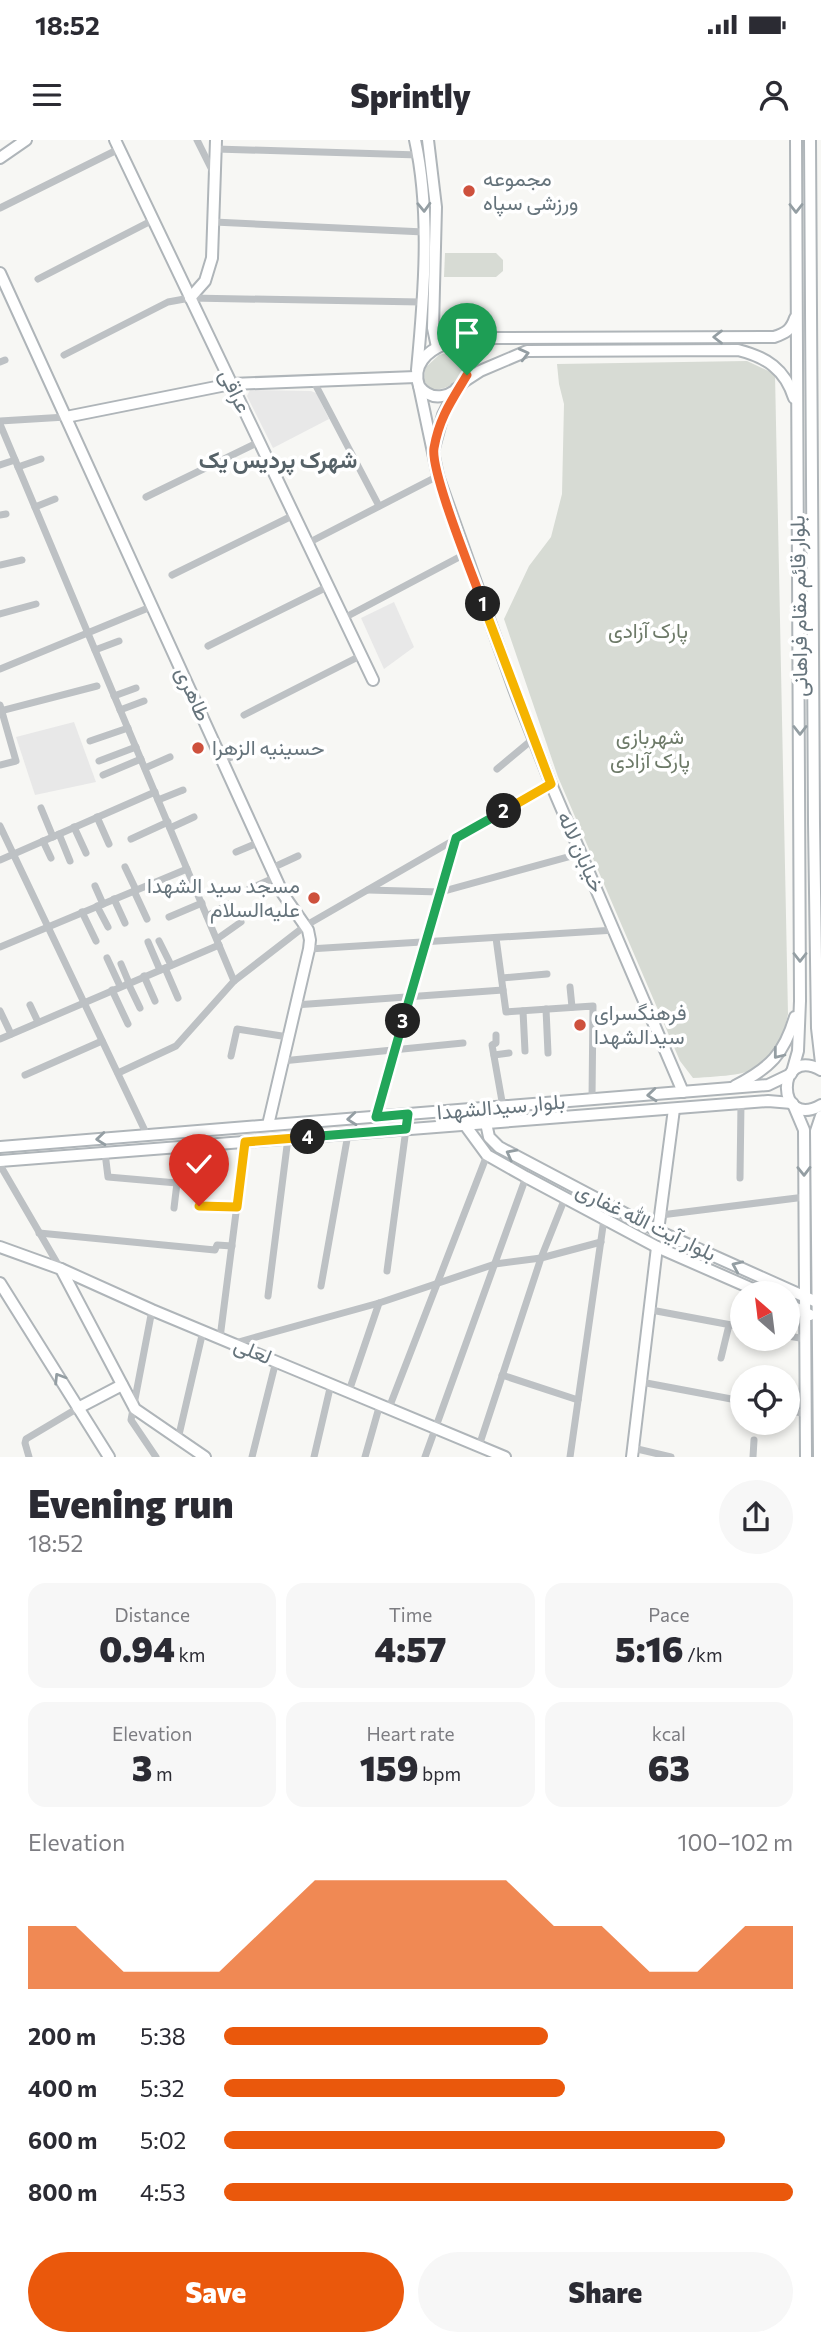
<!DOCTYPE html>
<html lang="en">
<head>
<meta charset="utf-8">
<style>
	body { margin:0; font-family:Commissioner,Vazirmatn,sans-serif; background:#f7f7f7; color:#2b2b33; height:100vh; display:flex; flex-direction:column; font-size:26px; white-space:nowrap }
	* { box-sizing:border-box; margin:0 }
	p { font-size:23px; color:#7c7c81 }
	.icon { flex:none; width:38px; height:38px; fill:none; stroke:currentColor; stroke-width:2; stroke-linecap:round; stroke-linejoin:round }
	.map { position:relative; height:1317px; overflow:hidden }
	.drawer { display:flex; flex-direction:column; background:#fff; flex:1 }
	.drawer>* { flex:none }
	.needle { width:46px; rotate:332deg }
	.controls { position:absolute; left:730px; top:1141px; display:grid; gap:14px }
	.controls a { display:grid; place-items:center; width:70px; height:70px; border-radius:50%; background:#fff; box-shadow:0 4px 10px #0003; font-size:35px }
	.pin { position:absolute; display:grid; place-items:center; width:60px; height:60px; color:#fff; margin:-72px -30px; border-radius:50% 50% 50% 0; rotate:-45deg; box-shadow:0 0 7px #0007 }
	.pin .icon { rotate:45deg }
	.km { position:absolute; width:35px; height:35px; margin:-18px; border-radius:50%; background:#222; color:#fff; font-size:19px; line-height:35px; text-align:center }
	.round { display:grid; place-items:center; flex:none; width:74px; height:74px; border-radius:37px; background:#f7f7f7 }
	.head { display:flex; align-items:center; justify-content:space-between; height:119px; padding:0 28px }
	h1 { font-size:38px; font-weight:800; line-height:52px }
	.metrics { display:grid; grid-template-columns:repeat(3,1fr); gap:10px; height:119px; padding:7px 28px }
	.metrics div { display:grid; align-content:center; border-radius:18px; background:#f7f7f7; text-align:center }
	.metrics b { font-size:35px; font-weight:800 }
	.metrics small { font-size:19px; font-weight:400 }
	.metrics p { font-size:19px }
	.chart { height:196px; padding:14px 28px }
	.chart p { display:flex; justify-content:space-between }
	.chart svg { width:100%; height:126px; margin-top:7px; fill:#ea580c; opacity:.7 }
	.primary-button { display:flex; gap:14px; margin-top:auto; padding:14px 28px }
	.primary-button a { flex:1; height:80px; border-radius:42px; background:#ea580c; color:#fff; font-size:28px; font-weight:800; line-height:80px; text-align:center }
	.primary-button a+a { background:#f7f7f7; color:#2b2b33 }
	ul { padding:0 28px; list-style:none; font-size:23px }
	li { display:grid; grid-template-columns:112px 84px 1fr; align-items:center; height:52px }
	li i { height:18px; border-radius:9px; background:#ea580c }
	.status { display:flex; justify-content:space-between; align-items:center; height:49px; padding:0 35px; background:#fff; direction:ltr }
	.status svg { height:19px; fill:currentColor }
	header { display:flex; justify-content:space-between; align-items:center; height:91px; padding:0 28px; background:#fff; font-size:32px; font-weight:800 }
	.map>svg:first-child { display:block }
	.built { fill:#e8e8e8 }
	.green { fill:#d7dbd4 }
	.lines { fill:none; stroke-linecap:round; stroke-linejoin:round }
	.secondary-casing { stroke:#afb5b9; stroke-width:14 }
	.street { stroke:#bdc1c4; stroke-width:7 }
	.secondary { stroke:#fff; stroke-width:10 }
	.oneway { stroke:#949ea3 }
	.split-1-casing { stroke:#fff; stroke-width:14 }
	.split-2-casing { stroke:#fff; stroke-width:14 }
	.split-3-casing { stroke:#fff; stroke-width:14 }
	.split-4-casing { stroke:#fff; stroke-width:14 }
	.split-5-casing { stroke:#fff; stroke-width:14 }
	.split-1 { stroke:#f0652b; stroke-width:9 }
	.split-2 { stroke:#f5b400; stroke-width:9 }
	.split-3 { stroke:#22a559; stroke-width:9 }
	.split-4 { stroke:#22a559; stroke-width:9 }
	.split-5 { stroke:#f5b400; stroke-width:9 }
	.poi-dot { fill:#ce513d; stroke:#fff; stroke-width:2.5 }
	.labels { text-anchor:middle; stroke-width:7; stroke-linejoin:round; paint-order:stroke }
	.poi-label { font-size:21px; fill:#66747c; stroke:#fff; text-anchor:start }
	.street-label { font-size:21px; fill:#66747c; stroke:#fff }
	.park-label { font-size:21px; fill:#6d7a68; stroke:#fff }
	.neighbourhood-label { font-size:23px; font-weight:bold; fill:#566268; stroke:#fff }
</style>
</head>
<body>
<div class="status"><b>18:52</b><svg viewBox="0 0 49 12"><path d="M0 12V9h3v3zM5 12V6h3v6zM10 12V3h3v9zM15 12V0h3v12zM26 1h20v11H26zM47 4h2v5h-2z"/></svg></div>
<header><svg class="icon" aria-label="menu" viewBox="0 0 24 24"><path d="M4 6h16M4 12h16M4 18h16"/></svg>Sprintly<svg class="icon" aria-label="person" viewBox="0 0 24 24"><circle cx="12" cy="8" r="4"/><path d="M4 21q1-7 8-7t8 7"/></svg></header>
<div class="map">
<svg width="821" height="1317" viewBox="0 0 821 1317">
	<rect width="100%" height="100%" fill="#f7f7f4"/>
	<g class="built">
		<path d="M 250,250 L 311,251 L 316,253 L 329,279 L 273,308 L 247,256 Z"/>
		<path d="M 394,462 L 414,507 L 384,529 L 361,478 Z"/>
		<path d="M 74,582 L 96,642 L 35,655 L 16,597 Z"/>
	</g>
	<g class="green">
		<path d="M 445,113 L 496,113 L 503,120 L 503,131 L 496,137 L 444,137 Z"/>
		<path d="M 452,211 L 462,218 C 467,237 449,252 430,249 L 424,241 L 425,228 L 439,215 Z"/>
		<path d="M 747,221 L 775,234 L 788,874 C 775,937 749,934 693,938 L 680,921 L 558,637 L 504,479 L 529,426 L 551,397 L 562,354 L 564,264 L 559,244 L 557,224 Z"/>
	</g>
	<g class="lines">
		<g class="secondary-casing">
			<g id="secondary">
				<path d="M 115,0 L 373,540"/>
				<path d="M 415,0 C 431,72 424,156 417,230"/>
				<path d="M 428,0 L 436,67 L 433,188 L 437,207"/>
				<path d="M 810,0 L 814,683 L 817,888 L 821,923"/>
				<path d="M 0,18 L 26,0"/>
				<path d="M 0,133 L 283,754 L 308,790 L 310,800 L 309,809 L 268,985"/>
				<path d="M 190,158 L 205,141 L 212,118 L 216,0"/>
				<path d="M 445,204 L 495,198 L 774,197 C 786,193 791,190 795,178"/>
				<path d="M 445,204 C 501,213 447,282 419,246 C 412,225 427,211 445,204 Z"/>
				<path d="M 463,242 L 480,231 L 527,211 L 738,210 C 766,217 785,229 794,258"/>
				<path d="M 419,246 L 438,336 L 514,549 L 551,644 L 683,952"/>
				<path d="M 66,277 L 231,244 L 416,237"/>
				<path d="M 434,308 L 443,275 L 456,249"/>
				<path d="M 821,930 C 775,905 776,991 821,965"/>
				<path d="M 792,932 L 798,911 L 800,861 L 796,0"/>
				<path d="M 735,946 C 770,928 784,914 795,877"/>
				<path d="M 793,964 L 804,990 L 806,1317"/>
				<path d="M 486,983 L 489,997 L 499,1007 L 658,1091 L 821,1164"/>
				<path d="M 465,985 L 487,1015 L 526,1037 L 657,1107 L 762,1153"/>
				<path d="M 0,1007 L 768,945 L 791,934"/>
				<path d="M 0,1021 L 768,961 L 792,963"/>
				<path d="M 658,1091 L 674,969"/>
				<path d="M 0,1107 L 61,1129 L 152,1170 L 505,1317"/>
				<path d="M 61,1129 L 135,1269 L 205,1317"/>
				<path d="M 0,1143 L 109,1317"/>
				<path d="M 788,1164 L 810,1175"/>
				<path d="M 78,1268 L 122,1245"/>
				<path d="M 632,1317 L 657,1107"/>
				<path d="M 819,1317 L 816,991 L 821,976"/>
			</g>
		</g>
		<g class="street">
			<path d="M 197,0 L 214,34"/>
			<path d="M 216,9 L 419,15"/>
			<path d="M 0,68 L 119,9"/>
			<path d="M 214,82 L 424,92"/>
			<path d="M 38,139 L 153,80"/>
			<path d="M 64,215 L 168,162 L 190,158 L 421,162"/>
			<path d="M 0,222 L 5,220"/>
			<path d="M 314,242 L 379,366"/>
			<path d="M 0,281 L 66,277"/>
			<path d="M 0,284 L 234,841"/>
			<path d="M 0,325 L 15,320"/>
			<path d="M 18,327 L 41,319"/>
			<path d="M 146,357 L 259,302"/>
			<path d="M 35,367 L 55,359"/>
			<path d="M 0,375 L 6,374"/>
			<path d="M 308,403 L 438,336"/>
			<path d="M 0,425 L 22,420"/>
			<path d="M 172,435 L 294,375"/>
			<path d="M 0,474 L 36,464"/>
			<path d="M 344,478 L 465,414"/>
			<path d="M 208,506 L 329,446"/>
			<path d="M 95,510 L 119,501"/>
			<path d="M 0,529 L 153,466"/>
			<path d="M 114,556 L 136,548"/>
			<path d="M 0,565 L 16,621 L 0,625"/>
			<path d="M 120,570 L 144,561"/>
			<path d="M 0,571 L 97,546"/>
			<path d="M 244,575 L 362,515"/>
			<path d="M 90,601 L 128,588"/>
			<path d="M 223,620 L 244,613"/>
			<path d="M 99,621 L 136,607"/>
			<path d="M 145,628 L 170,617"/>
			<path d="M 497,629 L 533,599"/>
			<path d="M 103,635 L 141,619"/>
			<path d="M 158,660 L 183,650"/>
			<path d="M 41,668 L 53,697"/>
			<path d="M 97,677 L 109,704"/>
			<path d="M 0,686 L 147,995"/>
			<path d="M 74,687 L 86,713"/>
			<path d="M 170,688 L 194,677"/>
			<path d="M 59,694 L 70,721"/>
			<path d="M 131,699 L 168,682"/>
			<path d="M 43,701 L 51,718"/>
			<path d="M 236,712 L 260,702"/>
			<path d="M 0,720 L 155,652"/>
			<path d="M 125,727 L 136,750"/>
			<path d="M 272,728 L 298,716"/>
			<path d="M 95,746 L 103,764"/>
			<path d="M 249,749 L 276,737"/>
			<path d="M 368,750 L 440,752 L 582,713"/>
			<path d="M 134,751 L 147,779"/>
			<path d="M 114,759 L 125,783"/>
			<path d="M 97,766 L 108,787"/>
			<path d="M 82,772 L 96,801"/>
			<path d="M 207,776 L 229,764"/>
			<path d="M 169,777 L 202,763"/>
			<path d="M 496,798 L 506,872 L 593,866 L 592,959"/>
			<path d="M 217,799 L 241,782"/>
			<path d="M 159,801 L 171,825"/>
			<path d="M 148,802 L 160,830"/>
			<path d="M 0,807 L 187,729"/>
			<path d="M 309,809 L 615,790"/>
			<path d="M 107,818 L 120,846"/>
			<path d="M 121,824 L 129,843"/>
			<path d="M 165,828 L 178,858"/>
			<path d="M 144,836 L 155,861"/>
			<path d="M 502,838 L 547,834"/>
			<path d="M 128,843 L 140,868"/>
			<path d="M 570,847 L 572,867"/>
			<path d="M 112,850 L 128,884"/>
			<path d="M 30,865 L 38,882"/>
			<path d="M 295,865 L 503,850"/>
			<path d="M 546,869 L 548,913"/>
			<path d="M 0,871 L 11,894"/>
			<path d="M 523,871 L 525,911"/>
			<path d="M 496,895 L 496,903 L 492,905 L 503,967"/>
			<path d="M 0,899 L 219,805"/>
			<path d="M 494,915 L 509,913"/>
			<path d="M 231,916 L 237,889 L 288,897"/>
			<path d="M 282,921 L 463,903"/>
			<path d="M 118,933 L 176,906 L 234,841 L 305,786 L 551,644"/>
			<path d="M 25,935 L 102,901"/>
			<path d="M 376,977 L 456,698"/>
			<path d="M 105,1013 L 108,1037 L 177,1043 L 174,1068"/>
			<path d="M 0,1025 L 60,1128"/>
			<path d="M 740,1038 L 741,963"/>
			<path d="M 199,1066 L 237,1067"/>
			<path d="M 661,1075 L 805,1057"/>
			<path d="M 39,1093 L 215,1110 L 217,1105 L 232,1106"/>
			<path d="M 387,1131 L 406,989"/>
			<path d="M 321,1146 L 348,994"/>
			<path d="M 268,1156 L 288,998"/>
			<path d="M 152,1170 L 131,1280 L 156,1317"/>
			<path d="M 651,1170 L 742,1187"/>
			<path d="M 788,1196 L 806,1199"/>
			<path d="M 220,1198 L 245,1002"/>
			<path d="M 235,1203 L 379,1163 L 495,1124 L 541,1118 L 601,1102"/>
			<path d="M 721,1218 L 729,1185"/>
			<path d="M 502,1235 L 578,1260"/>
			<path d="M 641,1242 L 742,1261"/>
			<path d="M 349,1251 L 379,1163"/>
			<path d="M 389,1268 L 487,1015"/>
			<path d="M 788,1270 L 806,1274"/>
			<path d="M 178,1299 L 203,1191"/>
			<path d="M 479,1306 L 541,1118 L 565,1058"/>
			<path d="M 633,1308 L 671,1317"/>
			<path d="M 29,1317 L 25,1303 L 26,1299 L 78,1268"/>
			<path d="M 252,1317 L 276,1221"/>
			<path d="M 314,1317 L 331,1244"/>
			<path d="M 365,1317 L 380,1264"/>
			<path d="M 425,1317 L 526,1037"/>
			<path d="M 570,1317 L 604,1079"/>
			<path d="M 753,1317 L 754,1300"/>
		</g>
		<use href="#secondary" class="secondary"/>
	</g>
	<defs><path id="oneway-chevron" d="M-2-3.5L2.5 0L-2 3.5" fill="none" stroke-width="1.6" stroke-linecap="round" stroke-linejoin="round" transform="scale(1.75)"/></defs>
	<g class="oneway">
		<use href="#oneway-chevron" transform="translate(424 67) rotate(88)"/>
		<use href="#oneway-chevron" transform="translate(796 68) rotate(90)"/>
		<use href="#oneway-chevron" transform="translate(718 197) rotate(180)"/>
		<use href="#oneway-chevron" transform="translate(524 214) rotate(-14)"/>
		<use href="#oneway-chevron" transform="translate(800 590) rotate(90)"/>
		<use href="#oneway-chevron" transform="translate(800 817) rotate(90)"/>
		<use href="#oneway-chevron" transform="translate(778 914) rotate(128)"/>
		<use href="#oneway-chevron" transform="translate(652 955) rotate(175)"/>
		<use href="#oneway-chevron" transform="translate(352 979) rotate(175)"/>
		<use href="#oneway-chevron" transform="translate(101 999) rotate(175)"/>
		<use href="#oneway-chevron" transform="translate(511 1014) rotate(-152)"/>
		<use href="#oneway-chevron" transform="translate(804 1031) rotate(89)"/>
		<use href="#oneway-chevron" transform="translate(737 1126) rotate(-156)"/>
		<use href="#oneway-chevron" transform="translate(59 1238) rotate(-122)"/>
	</g>
	<g class="lines">
		<g class="split-1-casing">
			<path id="split-1" d="M 467,235 C 452,260 439,278 434,308 C 430,331 473,436 483,464"/>
		</g>
		<g class="split-2-casing">
			<path id="split-2" d="M 483,464 L 551,644 L 504,671"/>
		</g>
		<g class="split-3-casing">
			<path id="split-3" d="M 403,881 L 456,698 L 504,671"/>
		</g>
		<g class="split-4-casing">
			<path id="split-4" d="M 308,997 L 406,989 L 408,974 L 376,977 L 403,881"/>
		</g>
		<g class="split-5-casing">
			<path id="split-5" d="M 199,1066 L 237,1067 L 245,1002 L 308,997"/>
		</g>
		<use href="#split-1" class="split-1"/>
		<use href="#split-2" class="split-2"/>
		<use href="#split-3" class="split-3"/>
		<use href="#split-4" class="split-4"/>
		<use href="#split-5" class="split-5"/>
	</g>
	<g class="poi-dot">
		<circle cx="469" cy="51" r="7"/>
		<circle cx="198" cy="608" r="7"/>
		<circle cx="314" cy="758" r="7"/>
		<circle cx="580" cy="885" r="7"/>
	</g>
	<g class="labels">
		<g class="poi-label">
			<text x="483" y="46">مجموعه<tspan x="483" dy="24">ورزشی سپاه</tspan></text>
			<text x="212" y="615">حسینیه الزهرا</text>
			<text x="300" y="753" text-anchor="end">مسجد سید الشهدا<tspan x="300" dy="24">علیه‌السلام</tspan></text>
			<text x="594" y="880">فرهنگسرای<tspan x="594" dy="24">سیدالشهدا</tspan></text>
		</g>
		<g class="street-label">
			<text transform="translate(235 251) rotate(64)" y="7">عراقی</text>
			<text transform="translate(799 466) rotate(-91)" y="7">بلوار قائم مقام فراهانی</text>
			<text transform="translate(193 554) rotate(66)" y="7">طاهری</text>
			<text transform="translate(581 712) rotate(66)" y="7">خیابان لاله</text>
			<text transform="translate(501 967) rotate(-5)" y="7">بلوار سیدالشهدا</text>
			<text transform="translate(646 1082) rotate(26)" y="7">بلوار آیت الله غفاری</text>
			<text transform="translate(253 1211) rotate(22)" y="7">لعلی</text>
		</g>
		<g class="park-label">
			<text x="648" y="498">پارک آزادی</text>
			<text x="650" y="604">شهربازی<tspan x="650" dy="24">پارک آزادی</tspan></text>
		</g>
		<g class="neighbourhood-label">
			<text x="278" y="328">شهرک پردیس یک</text>
		</g>
	</g>
</svg>
<div class="controls">
<a><svg class="needle" viewBox="-14 -14 28 28"><path d="M0-13l5 13h-10z" fill="#e53935"/><path d="M0 13l5-13h-10z" fill="#7c7c81"/></svg></a>
<a><svg class="icon" aria-label="locate" viewBox="0 0 24 24"><circle cx="12" cy="12" r="6"/><path d="M12 2v4M12 18v4M2 12h4M18 12h4"/></svg></a>
</div>
<div class="pin" style="left:467px;top:235px;background:#1e9e55"><svg class="icon" aria-label="arrive" viewBox="0 0 24 24"><path d="M6 21V4h12l-3 4 3 4H6"/></svg></div>
<div class="pin" style="left:199px;top:1066px;background:#d93025"><svg class="icon" aria-label="check" viewBox="0 0 24 24"><path d="M5 12l5 5 9-10"/></svg></div>
<b class="km" style="left:483px;top:464px">1</b>
<b class="km" style="left:504px;top:671px">2</b>
<b class="km" style="left:403px;top:881px">3</b>
<b class="km" style="left:308px;top:997px">4</b>
</div>
<section class="drawer">
<div class="head"><div><h1>Evening run</h1><p>18:52</p></div><a class="round"><svg class="icon" aria-label="share" viewBox="0 0 24 24"><path d="M12 15V3M7 8l5-5 5 5M5 13v7h14v-7"/></svg></a></div>
<div class="metrics">
<div><p>Distance</p><b>0.94<small> km</small></b></div>
<div><p>Time</p><b>4:57</b></div>
<div><p>Pace</p><b>5:16<small> /km</small></b></div>
</div>
<div class="metrics">
<div><p>Elevation</p><b>3<small> m</small></b></div>
<div><p>Heart rate</p><b>159<small> bpm</small></b></div>
<div><p>kcal</p><b>63</b></div>
</div>
<div class="chart"><p><span>Elevation</span>100–102 m</p>
<svg viewBox="0 0 160 44" preserveAspectRatio="none"><path d="M0 44V22L10 22L20 38L30 38L40 38L50 22L60 6L70 6L80 6L90 6L100 6L110 22L120 22L130 38L140 38L150 22L160 22V44z"/></svg>
</div>
<ul>
<li><b>200 m</b>5:38<i style="width:57%"></i></li>
<li><b>400 m</b>5:32<i style="width:60%"></i></li>
<li><b>600 m</b>5:02<i style="width:88%"></i></li>
<li><b>800 m</b>4:53<i style="width:100%"></i></li>
</ul>
<div class="primary-button"><a>Save</a><a>Share</a></div>
</section>
</body>
</html>
